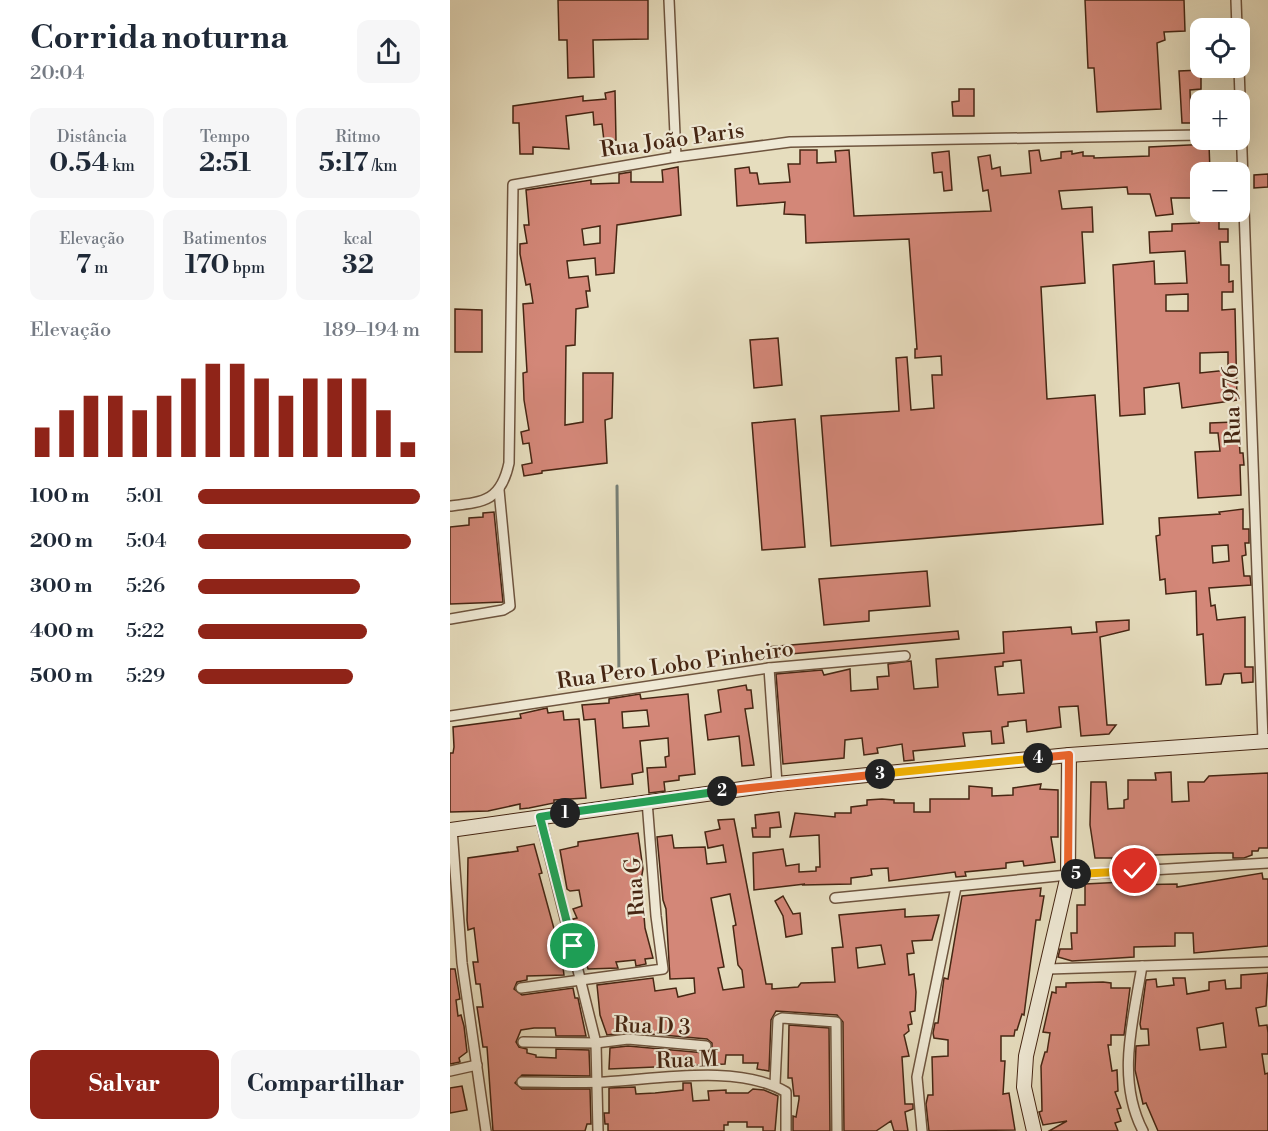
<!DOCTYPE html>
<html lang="pt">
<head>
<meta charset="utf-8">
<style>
	body { margin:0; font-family:"Libre Bodoni",serif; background:#f6f6f7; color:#1f2937; height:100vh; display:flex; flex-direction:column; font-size:22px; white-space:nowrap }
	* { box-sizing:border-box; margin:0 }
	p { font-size:20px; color:#747a83 }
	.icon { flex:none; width:33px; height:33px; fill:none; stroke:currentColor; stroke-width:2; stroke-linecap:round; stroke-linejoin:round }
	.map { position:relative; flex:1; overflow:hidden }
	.details { display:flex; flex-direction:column; background:#fff; width:450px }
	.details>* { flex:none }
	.buttons { position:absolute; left:740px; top:18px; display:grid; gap:12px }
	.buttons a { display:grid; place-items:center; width:60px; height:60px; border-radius:12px; background:#fff; box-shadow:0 6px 24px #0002; font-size:30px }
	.pin { position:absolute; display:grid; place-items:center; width:51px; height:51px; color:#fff; margin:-26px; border:3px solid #fff; border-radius:50%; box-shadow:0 2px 6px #0007 }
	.km { position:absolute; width:30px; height:30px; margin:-15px; border-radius:50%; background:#222; color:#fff; font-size:16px; line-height:30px; text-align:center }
	.round { display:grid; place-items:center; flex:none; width:63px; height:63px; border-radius:12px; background:#f6f6f7 }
	.head { display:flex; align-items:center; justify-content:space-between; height:102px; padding:0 30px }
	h1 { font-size:33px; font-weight:700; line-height:45px }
	.figures { display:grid; grid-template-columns:repeat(3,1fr); gap:9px; height:102px; padding:6px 30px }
	.figures div { display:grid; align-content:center; border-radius:12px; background:#f6f6f7; text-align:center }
	.figures b { font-size:26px; font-weight:700 }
	.figures small { font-size:16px; font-weight:400 }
	.figures p { font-size:16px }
	.chart { height:168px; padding:12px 30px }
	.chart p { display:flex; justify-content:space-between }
	.chart svg { width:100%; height:108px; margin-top:6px; stroke:#8f2418; stroke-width:6 }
	.primary-button { display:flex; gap:12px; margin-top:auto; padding:12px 30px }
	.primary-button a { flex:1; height:69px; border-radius:12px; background:#8f2418; color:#fff; font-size:24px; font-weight:700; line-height:69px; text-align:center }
	.primary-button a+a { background:#f6f6f7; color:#1f2937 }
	ul { padding:0 30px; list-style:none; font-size:20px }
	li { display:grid; grid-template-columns:96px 72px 1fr; align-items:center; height:45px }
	li i { height:15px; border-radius:8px; background:#8f2418 }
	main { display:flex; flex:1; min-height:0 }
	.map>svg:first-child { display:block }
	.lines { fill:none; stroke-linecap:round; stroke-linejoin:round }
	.stream { stroke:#777f76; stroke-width:3 }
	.building { fill:#d38778; stroke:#462613; stroke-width:1.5; fill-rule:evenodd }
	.street-casing { stroke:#6e543e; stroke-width:12 }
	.secondary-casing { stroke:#462613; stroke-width:16 }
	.street { stroke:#efe9d5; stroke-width:9 }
	.secondary { stroke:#efe9d5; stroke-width:14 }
	.split-1-casing { stroke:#fff; stroke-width:12 }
	.split-2-casing { stroke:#fff; stroke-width:12 }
	.split-3-casing { stroke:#fff; stroke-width:12 }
	.split-4-casing { stroke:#fff; stroke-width:12 }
	.split-5-casing { stroke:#fff; stroke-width:12 }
	.split-6-casing { stroke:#fff; stroke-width:12 }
	.split-1 { stroke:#22a559; stroke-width:8 }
	.split-2 { stroke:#22a559; stroke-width:8 }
	.split-3 { stroke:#f0652b; stroke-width:8 }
	.split-4 { stroke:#f5b400; stroke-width:8 }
	.split-5 { stroke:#f0652b; stroke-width:8 }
	.split-6 { stroke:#f5b400; stroke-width:8 }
	.labels { text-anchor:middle; stroke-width:4.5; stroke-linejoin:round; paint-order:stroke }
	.street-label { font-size:22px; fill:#462613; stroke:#efe9d5 }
</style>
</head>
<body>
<main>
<section class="details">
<div class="head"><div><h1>Corrida noturna</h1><p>20:04</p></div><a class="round"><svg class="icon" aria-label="share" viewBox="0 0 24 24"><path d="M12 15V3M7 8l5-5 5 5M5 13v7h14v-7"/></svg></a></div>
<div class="figures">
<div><p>Distância</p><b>0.54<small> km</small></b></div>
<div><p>Tempo</p><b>2:51</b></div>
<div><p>Ritmo</p><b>5:17<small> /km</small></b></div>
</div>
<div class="figures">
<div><p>Elevação</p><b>7<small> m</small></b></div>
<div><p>Batimentos</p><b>170<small> bpm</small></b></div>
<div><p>kcal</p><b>32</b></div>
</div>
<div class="chart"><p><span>Elevação</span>189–194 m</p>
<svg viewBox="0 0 160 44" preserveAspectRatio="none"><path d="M5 44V32M15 44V25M25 44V19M35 44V19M45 44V25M55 44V19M65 44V12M75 44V6M85 44V6M95 44V12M105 44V19M115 44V12M125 44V12M135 44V12M145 44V25M155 44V38"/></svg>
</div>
<ul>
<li><b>100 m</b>5:01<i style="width:100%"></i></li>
<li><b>200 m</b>5:04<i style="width:96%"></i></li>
<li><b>300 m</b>5:26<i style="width:73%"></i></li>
<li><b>400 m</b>5:22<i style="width:76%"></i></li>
<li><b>500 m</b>5:29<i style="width:70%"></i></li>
</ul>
<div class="primary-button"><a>Salvar</a><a>Compartilhar</a></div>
</section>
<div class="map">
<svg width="818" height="1131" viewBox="0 0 818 1131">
	<rect width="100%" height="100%" fill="#e6ddbe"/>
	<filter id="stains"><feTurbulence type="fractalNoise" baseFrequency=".00333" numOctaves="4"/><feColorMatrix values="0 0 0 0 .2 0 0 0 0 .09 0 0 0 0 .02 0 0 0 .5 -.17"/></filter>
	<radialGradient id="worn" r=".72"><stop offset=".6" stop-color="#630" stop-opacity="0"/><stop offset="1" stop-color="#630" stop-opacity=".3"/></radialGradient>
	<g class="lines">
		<path class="stream" d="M 167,486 L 169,678"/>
	</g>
	<g class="building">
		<path d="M 108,0 L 198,0 L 198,39 L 143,40 L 144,77 L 118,78 L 117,40 L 109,40 Z"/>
		<path d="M 635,0 L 734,0 L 735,31 L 714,32 L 715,40 L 707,43 L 711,109 L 647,112 L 644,68 L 638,68 Z"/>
		<path d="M 751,70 L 751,89 L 740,90 L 741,123 L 732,123 L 729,71 Z"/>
		<path d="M 509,89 L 524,89 L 524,116 L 503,116 L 502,102 L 509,101 Z"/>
		<path d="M 165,91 L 166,140 L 154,141 L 152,124 L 144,125 L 143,112 L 116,116 L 119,149 L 83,147 L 83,154 L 70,154 L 69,123 L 63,123 L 63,106 L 133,96 L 133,101 L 156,99 L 155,93 Z"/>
		<path d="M 759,144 L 760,172 L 750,172 L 750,198 L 721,198 L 723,214 L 706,216 L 700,194 L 678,194 L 677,187 L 609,191 L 612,209 L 642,207 L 643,232 L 632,232 L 635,283 L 591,287 L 597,399 L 645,395 L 653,524 L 381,546 L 371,416 L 449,411 L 446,358 L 457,357 L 461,410 L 484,408 L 482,375 L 492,375 L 491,356 L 465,358 L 465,349 L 467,349 L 459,239 L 356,243 L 355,215 L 334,214 L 335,202 L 287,206 L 285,169 L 299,167 L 300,173 L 307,173 L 309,184 L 340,182 L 338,164 L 350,164 L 350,150 L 367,150 L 367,163 L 386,162 L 385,151 L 399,150 L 404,216 L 541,211 L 538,190 L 533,191 L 528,157 L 540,155 L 542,169 L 550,167 L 551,176 L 581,173 L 579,151 L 589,150 L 591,161 L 611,158 L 611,152 L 622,151 L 622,154 L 633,152 L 633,156 L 644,156 L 644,158 L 699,156 L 699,147 Z"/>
		<path d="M 499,151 L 502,190 L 494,191 L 492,172 L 484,173 L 482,153 Z"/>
		<path d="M 228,167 L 231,215 L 167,225 L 164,273 L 146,275 L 145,258 L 117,261 L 119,278 L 138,276 L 140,291 L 136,291 L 138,307 L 126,309 L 125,345 L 116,346 L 115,425 L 133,422 L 133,373 L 163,373 L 162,418 L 155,420 L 157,463 L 92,471 L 92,473 L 74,476 L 72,465 L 82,463 L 79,443 L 73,444 L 71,432 L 79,430 L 74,400 L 73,373 L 77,372 L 73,304 L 83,303 L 80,284 L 76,285 L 70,254 L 70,244 L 77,243 L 74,225 L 79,225 L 76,190 L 141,180 L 141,184 L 169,183 L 169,174 L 181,172 L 181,182 L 213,182 L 212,170 ZM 150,226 L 150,243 L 134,245 L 132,229 Z"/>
		<path d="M 818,174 L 818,187 L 804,188 L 804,175 Z"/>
		<path d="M 769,213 L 769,229 L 778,229 L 778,242 L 770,242 L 771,265 L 779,265 L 779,282 L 783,281 L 783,292 L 772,292 L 772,310 L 785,309 L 787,400 L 732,408 L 729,383 L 694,388 L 695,414 L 670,416 L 663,265 L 704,261 L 705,284 L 737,283 L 735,251 L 700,253 L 699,232 L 722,231 L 722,224 L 749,223 L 749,214 ZM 738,294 L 738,311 L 716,311 L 716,295 ZM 778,352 L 778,370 L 750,373 L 750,353 Z"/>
		<path d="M 5,309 L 32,310 L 32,352 L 5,352 Z"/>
		<path d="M 328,338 L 332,385 L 304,388 L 300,340 Z"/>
		<path d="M 345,419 L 355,547 L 312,550 L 302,423 Z"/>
		<path d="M 784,422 L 784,434 L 789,438 L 790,453 L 793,453 L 794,465 L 790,465 L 791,495 L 748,498 L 745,452 L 770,451 L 768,433 L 760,433 L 760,423 Z"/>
		<path d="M 793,509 L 793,529 L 799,529 L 799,543 L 795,543 L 796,555 L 792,556 L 794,576 L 800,576 L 801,585 L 759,588 L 761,606 L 765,605 L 767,620 L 795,617 L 795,667 L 803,667 L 803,682 L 792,683 L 791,673 L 774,674 L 771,684 L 756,685 L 753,634 L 747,635 L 746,591 L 716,594 L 715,579 L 710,580 L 706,536 L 710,535 L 709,518 L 770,514 L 769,512 ZM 778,545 L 779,561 L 763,563 L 762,546 Z"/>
		<path d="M 44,512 L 53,602 L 0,604 L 0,527 L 19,525 L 19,518 L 33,517 L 33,513 Z"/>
		<path d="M 477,571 L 480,606 L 419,611 L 419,621 L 374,625 L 369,579 Z"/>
		<path d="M 679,620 L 679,630 L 650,637 L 657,725 L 666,725 L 659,734 L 631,736 L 628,706 L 609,707 L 611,727 L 577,732 L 576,720 L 558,722 L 558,726 L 552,727 L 554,743 L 542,744 L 541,731 L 513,733 L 515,746 L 463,751 L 464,760 L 454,761 L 452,744 L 427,748 L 428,753 L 414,755 L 412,738 L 395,740 L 394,758 L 333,764 L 326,674 L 372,670 L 374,675 L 400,669 L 401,691 L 428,689 L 427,677 L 439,676 L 438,664 L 461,661 L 464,689 L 488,687 L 486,659 L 554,653 L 553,632 L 621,627 L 622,634 L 647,632 L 646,622 ZM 571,660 L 574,693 L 548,695 L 545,667 L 553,666 L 553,662 Z"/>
		<path d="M 508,631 L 509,639 L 318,656 L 317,647 Z"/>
		<path d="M 296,685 L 297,690 L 301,690 L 303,708 L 295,709 L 304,765 L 292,766 L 289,736 L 258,740 L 255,715 L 271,712 L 268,690 Z"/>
		<path d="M 190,694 L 191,699 L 238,694 L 245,774 L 229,776 L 229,780 L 214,782 L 215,791 L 199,793 L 197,768 L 216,767 L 215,757 L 219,756 L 218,738 L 190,741 L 193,772 L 182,774 L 183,784 L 151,788 L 145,719 L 134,720 L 132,705 L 159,703 L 159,699 ZM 197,710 L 199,726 L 173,728 L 172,712 Z"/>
		<path d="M 97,708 L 98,713 L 113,711 L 114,720 L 129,719 L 136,798 L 104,800 L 104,803 L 79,808 L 70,809 L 70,804 L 38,811 L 0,812 L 0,753 L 3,753 L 4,747 L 3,727 L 71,718 L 70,714 Z"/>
		<path d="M 721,772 L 722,802 L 739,801 L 738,782 L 754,782 L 759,776 L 818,773 L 818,848 L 809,848 L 808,851 L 802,851 L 802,855 L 794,858 L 783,858 L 783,853 L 767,853 L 675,856 L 675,863 L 663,863 L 662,858 L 645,858 L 640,825 L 641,782 L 656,782 L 658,809 L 674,808 L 674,800 L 678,799 L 678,780 L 706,780 L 705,773 Z"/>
		<path d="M 591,784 L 590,789 L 608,790 L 608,837 L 601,837 L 605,862 L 574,866 L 573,861 L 556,863 L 556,868 L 515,872 L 516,876 L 506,877 L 505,872 L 439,881 L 438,868 L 421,869 L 422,875 L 417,876 L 401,878 L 401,884 L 352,885 L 355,884 L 304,890 L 303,853 L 333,849 L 336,866 L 349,864 L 349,872 L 366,871 L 366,867 L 370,867 L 369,835 L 340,837 L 345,813 L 385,817 L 385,813 L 401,813 L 401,807 L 417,805 L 417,800 L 432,799 L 444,800 L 444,803 L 464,803 L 464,812 L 480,812 L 480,799 L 519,799 L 519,786 L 542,788 L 542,796 L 563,795 L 563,788 Z"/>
		<path d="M 329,812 L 331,827 L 320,828 L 320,837 L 303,837 L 302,828 L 306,828 L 305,815 Z"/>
		<path d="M 284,819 L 316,984 L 322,984 L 322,989 L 348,987 L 351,983 L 385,982 L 382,948 L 393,947 L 389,915 L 455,909 L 455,917 L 489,915 L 482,940 L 462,941 L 464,953 L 457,954 L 459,975 L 464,974 L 466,992 L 465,1011 L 460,1012 L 462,1024 L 458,1025 L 459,1031 L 454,1035 L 459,1056 L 452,1057 L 455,1104 L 463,1104 L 463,1109 L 455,1112 L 458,1131 L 444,1131 L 441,1121 L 426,1131 L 394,1131 L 393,1022 L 387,1015 L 326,1011 L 321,1020 L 319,1071 L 307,1069 L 308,1063 L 293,1063 L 293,1055 L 276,1055 L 275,1064 L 159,1069 L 160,1048 L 178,1046 L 255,1053 L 262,1049 L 262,1043 L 257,1039 L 179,1032 L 157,1035 L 150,1015 L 147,985 L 203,978 L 205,991 L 226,988 L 228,997 L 245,993 L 244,978 L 220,979 L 216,909 L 213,900 L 207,837 L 222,835 L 224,848 L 255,847 L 257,864 L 276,862 L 273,845 L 258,848 L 255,832 L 270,829 L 268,820 ZM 280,894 L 286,925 L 283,926 L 288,965 L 292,970 L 294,987 L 273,990 L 268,968 L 274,967 L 261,898 ZM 431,945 L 435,964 L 408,968 L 406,948 Z"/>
		<path d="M 188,833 L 193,869 L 191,880 L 195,928 L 203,958 L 195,959 L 196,964 L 186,966 L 185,960 L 166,962 L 168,968 L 138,969 L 133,952 L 130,952 L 128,944 L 132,943 L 123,919 L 127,918 L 123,909 L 132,906 L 129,890 L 120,891 L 117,889 L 110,850 L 128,846 L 128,842 Z"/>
		<path d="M 84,844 L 92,873 L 89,874 L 103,925 L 110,950 L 116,948 L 117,952 L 111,952 L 114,975 L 77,976 L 77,980 L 67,982 L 64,989 L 72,995 L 123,988 L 125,998 L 128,998 L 136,1036 L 106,1036 L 105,1028 L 84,1028 L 71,1030 L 66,1042 L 69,1047 L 77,1049 L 77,1053 L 86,1055 L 86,1057 L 106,1058 L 106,1049 L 139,1050 L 140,1076 L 72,1075 L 65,1083 L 72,1089 L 140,1089 L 141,1124 L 137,1124 L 135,1131 L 43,1131 L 37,1047 L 33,1047 L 27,1007 L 33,1007 L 30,984 L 26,984 L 23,962 L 28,962 L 24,928 L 18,930 L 17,920 L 18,858 L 68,851 L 67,847 Z"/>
		<path d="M 812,873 L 813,879 L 818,879 L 818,946 L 744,953 L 743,933 L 725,933 L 725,946 L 684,947 L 684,957 L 622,961 L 608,957 L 610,949 L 622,949 L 621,933 L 627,933 L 627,905 L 635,905 L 635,884 L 674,882 L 674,885 L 727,884 L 727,887 Z"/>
		<path d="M 591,888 L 590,896 L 594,896 L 590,920 L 586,920 L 574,1015 L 572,1014 L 567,1030 L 565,1030 L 564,1036 L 551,1036 L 551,1061 L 555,1061 L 553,1094 L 559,1093 L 565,1130 L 479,1131 L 476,1104 L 478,1095 L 483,1095 L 482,1057 L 498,1056 L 498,1040 L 484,1038 L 483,1033 L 485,1023 L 488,1023 L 494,978 L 498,979 L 512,896 Z"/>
		<path d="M 333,896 L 343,914 L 350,913 L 352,934 L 336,937 L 333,916 L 325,901 Z"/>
		<path d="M 0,969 L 5,969 L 10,999 L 6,1000 L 8,1016 L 11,1015 L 14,1026 L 17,1052 L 9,1058 L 10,1062 L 0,1064 Z"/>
		<path d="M 818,973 L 816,1006 L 806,1008 L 809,1026 L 817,1025 L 818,1033 L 818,1054 L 812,1054 L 815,1074 L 818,1073 L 818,1131 L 708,1131 L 696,1103 L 693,1104 L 685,1070 L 686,1046 L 699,1045 L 698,1029 L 691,1029 L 690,1024 L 696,980 L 706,979 L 707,987 L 724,985 L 723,978 L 735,978 L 737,994 L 759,990 L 759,982 L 775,980 L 776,989 L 791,988 L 791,975 ZM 773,1023 L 776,1047 L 750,1050 L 747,1028 Z"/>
		<path d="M 653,982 L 661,983 L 661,988 L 680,988 L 674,1035 L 661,1035 L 661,1045 L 658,1045 L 662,1071 L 667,1070 L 668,1091 L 665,1092 L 671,1108 L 667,1109 L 671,1121 L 665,1123 L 668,1131 L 599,1131 L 617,1121 L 593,1125 L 589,1112 L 592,1111 L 591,1066 L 595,1052 L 597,1052 L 600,1033 L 593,1032 L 602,992 L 606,993 L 606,987 L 616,987 L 616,983 Z"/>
		<path d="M 339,1025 L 379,1028 L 380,1131 L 343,1131 L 343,1116 L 346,1117 L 349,1099 L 349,1096 L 344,1096 L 342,1078 L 338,1078 Z"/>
		<path d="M 233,1083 L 241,1083 L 243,1101 L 259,1100 L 258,1091 L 276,1090 L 276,1093 L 298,1093 L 303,1089 L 314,1090 L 328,1096 L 325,1131 L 313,1131 L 313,1127 L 297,1127 L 297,1122 L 278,1122 L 278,1125 L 274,1125 L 274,1131 L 158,1131 L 158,1124 L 155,1124 L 154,1113 L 159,1113 L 159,1088 L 185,1087 L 186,1094 L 205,1093 L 233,1090 Z"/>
		<path d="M 12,1086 L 17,1110 L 0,1113 L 0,1088 Z"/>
	</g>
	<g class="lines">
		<g class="street-casing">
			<g id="street">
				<path d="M 219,0 L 226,157"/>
				<path d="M 786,0 L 787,28"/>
				<path d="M 789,68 L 813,741"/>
				<path d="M 0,506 C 34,502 51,501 59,463 L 63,185 L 226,157 L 340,142 L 750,135"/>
				<path d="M 0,619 L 53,610 L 60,606 L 49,490"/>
				<path d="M 319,668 L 327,784"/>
				<path d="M 0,716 L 319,668 L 455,656"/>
				<path d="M 90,817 L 146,1043 L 148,1131"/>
				<path d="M 2,829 L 12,963 L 36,1131"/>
				<path d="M 385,898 L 618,875 L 818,863"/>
				<path d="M 692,966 C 683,1021 666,1079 693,1131"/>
				<path d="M 598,969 L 818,962"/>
				<path d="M 71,988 L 213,969 L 206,916 L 197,801"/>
				<path d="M 73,1042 L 146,1043 L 178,1039 L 256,1046"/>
				<path d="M 0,1071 L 27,1065"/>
				<path d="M 72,1082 C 99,1082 127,1083 155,1082 C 209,1079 289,1064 336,1092 L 336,1131"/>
				<path d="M 325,1084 L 328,1020 L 332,1018 L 386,1022 L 387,1131"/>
				<path d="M 472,1131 L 467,1077 L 506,887"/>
			</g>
		</g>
		<g class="secondary-casing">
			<g id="secondary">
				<path d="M 0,830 L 327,784 L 619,755 L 818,741"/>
				<path d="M 584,1131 L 574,1087 L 576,1056 L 618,875 L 619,755"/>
			</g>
		</g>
		<use href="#street" class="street"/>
		<use href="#secondary" class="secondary"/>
	</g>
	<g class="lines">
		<g class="split-1-casing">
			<path id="split-1" d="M 115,813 L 90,817 L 123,946"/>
		</g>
		<g class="split-2-casing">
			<path id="split-2" d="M 115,813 L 272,791"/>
		</g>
		<g class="split-3-casing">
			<path id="split-3" d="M 272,791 L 430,774"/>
		</g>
		<g class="split-4-casing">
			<path id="split-4" d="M 430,774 L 588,758"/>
		</g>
		<g class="split-5-casing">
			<path id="split-5" d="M 588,758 L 619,755 L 618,875 L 626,874"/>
		</g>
		<g class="split-6-casing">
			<path id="split-6" d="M 626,874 L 685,871"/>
		</g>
		<use href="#split-1" class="split-1"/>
		<use href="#split-2" class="split-2"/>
		<use href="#split-3" class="split-3"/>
		<use href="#split-4" class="split-4"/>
		<use href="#split-5" class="split-5"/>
		<use href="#split-6" class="split-6"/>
	</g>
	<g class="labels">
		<g class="street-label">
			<text transform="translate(222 139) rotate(-8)" y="8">Rua João Paris</text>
			<text transform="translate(781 405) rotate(-92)" y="8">Rua 976</text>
			<text transform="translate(225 664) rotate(-8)" y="8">Rua Pero Lobo Pinheiro</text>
			<text transform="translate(184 887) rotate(-95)" y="8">Rua G</text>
			<text transform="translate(202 1025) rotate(2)" y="8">Rua D 3</text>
			<text transform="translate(237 1059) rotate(-2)" y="8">Rua M</text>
		</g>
	</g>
	<rect width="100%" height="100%" filter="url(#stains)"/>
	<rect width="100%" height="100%" fill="url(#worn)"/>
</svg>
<div class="buttons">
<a><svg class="icon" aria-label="locate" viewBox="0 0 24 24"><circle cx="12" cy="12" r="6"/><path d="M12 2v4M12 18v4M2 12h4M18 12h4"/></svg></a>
<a>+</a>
<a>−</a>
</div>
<div class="pin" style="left:123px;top:946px;background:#1e9e55"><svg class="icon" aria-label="arrive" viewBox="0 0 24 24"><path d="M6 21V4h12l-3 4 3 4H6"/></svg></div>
<div class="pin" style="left:685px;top:871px;background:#d93025"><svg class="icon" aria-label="check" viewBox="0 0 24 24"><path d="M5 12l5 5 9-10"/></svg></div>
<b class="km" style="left:115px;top:813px">1</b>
<b class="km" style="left:272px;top:791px">2</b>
<b class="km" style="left:430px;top:774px">3</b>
<b class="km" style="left:588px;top:758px">4</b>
<b class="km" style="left:626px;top:874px">5</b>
</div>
</main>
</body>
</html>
